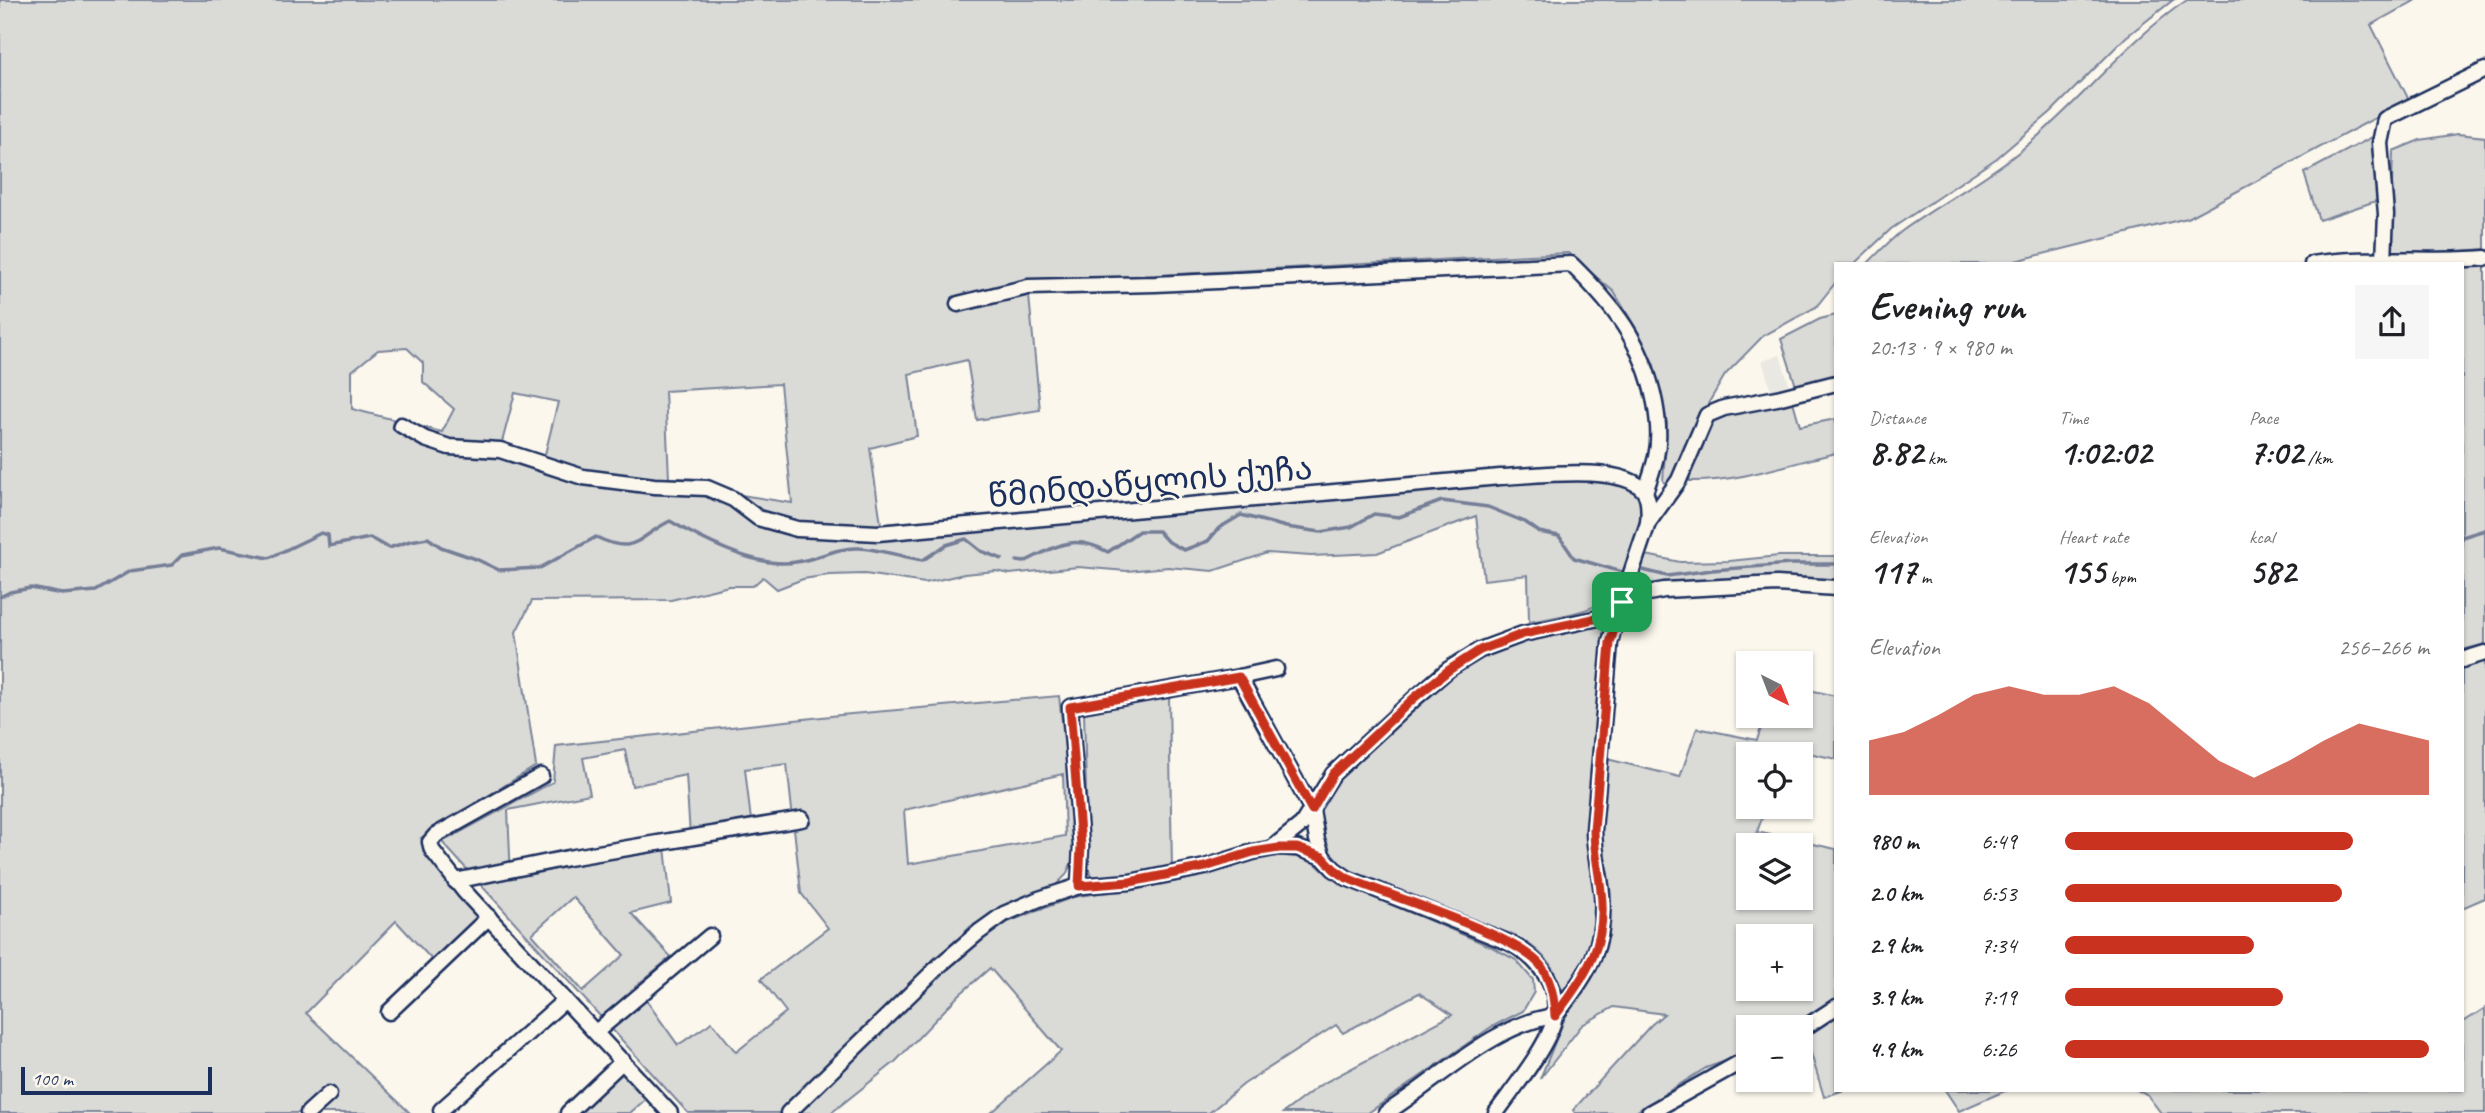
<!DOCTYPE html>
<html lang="en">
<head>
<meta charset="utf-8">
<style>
	body { margin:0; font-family:Caveat,"Noto Sans Georgian",sans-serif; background:#f6f6f6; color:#202124; height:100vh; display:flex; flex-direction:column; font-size:26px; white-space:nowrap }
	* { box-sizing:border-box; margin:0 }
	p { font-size:23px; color:#757577 }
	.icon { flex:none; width:38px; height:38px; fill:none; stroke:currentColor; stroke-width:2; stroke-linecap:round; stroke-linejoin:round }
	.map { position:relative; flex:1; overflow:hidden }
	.panel { position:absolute; left:1834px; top:262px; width:630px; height:830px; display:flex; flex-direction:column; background:#fff; border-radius:0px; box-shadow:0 2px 5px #0004 }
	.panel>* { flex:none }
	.needle { width:46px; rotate:138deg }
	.controls { position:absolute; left:1736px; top:651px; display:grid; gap:14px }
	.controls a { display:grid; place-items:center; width:77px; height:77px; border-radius:0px; background:#fff; box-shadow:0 2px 5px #0004; font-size:35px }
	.scale { position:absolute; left:21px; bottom:18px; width:191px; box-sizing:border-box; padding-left:7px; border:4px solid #1b2f5e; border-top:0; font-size:19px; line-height:24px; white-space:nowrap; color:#1b2f5e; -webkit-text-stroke:5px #fbf7ec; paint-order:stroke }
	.pin { position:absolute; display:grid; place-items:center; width:60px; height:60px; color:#fff; margin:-30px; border-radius:14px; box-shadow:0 4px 10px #0006 }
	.round { display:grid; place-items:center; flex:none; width:74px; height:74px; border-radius:0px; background:#f6f6f6 }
	.headline { display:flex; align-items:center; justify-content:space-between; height:119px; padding:0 35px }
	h1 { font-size:38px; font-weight:600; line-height:52px }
	.metrics { display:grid; grid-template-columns:repeat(3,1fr); gap:10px; height:119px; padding:7px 35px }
	.metrics div { display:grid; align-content:center }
	.metrics b { font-size:35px; font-weight:600 }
	.metrics small { font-size:19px; font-weight:400 }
	.metrics p { font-size:19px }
	.chart { height:196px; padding:14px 35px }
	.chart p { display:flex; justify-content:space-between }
	.chart svg { width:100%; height:126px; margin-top:7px; fill:#c8321e; opacity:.7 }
	ul { padding:0 35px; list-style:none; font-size:23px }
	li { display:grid; grid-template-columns:112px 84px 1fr; align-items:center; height:52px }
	li i { height:18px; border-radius:9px; background:#c8321e }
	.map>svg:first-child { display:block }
	.built { fill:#eae8e2 }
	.green { fill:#dadad7; stroke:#7a849a; stroke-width:2; fill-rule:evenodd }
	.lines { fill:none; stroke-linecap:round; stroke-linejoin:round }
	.stream { stroke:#747e96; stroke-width:3.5 }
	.minor-casing { stroke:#1b2f5e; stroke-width:19 }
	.minor { stroke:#fbf7ec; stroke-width:14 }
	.route-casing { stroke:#fff; stroke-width:14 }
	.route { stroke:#c8321e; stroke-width:9 }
	.labels { text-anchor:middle; stroke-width:5; stroke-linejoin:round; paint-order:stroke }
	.street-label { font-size:33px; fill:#1b2f5e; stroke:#fbf7ec }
</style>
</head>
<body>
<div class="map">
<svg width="2485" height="1113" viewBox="0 0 2485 1113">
	<rect width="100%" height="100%" fill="#fbf7ec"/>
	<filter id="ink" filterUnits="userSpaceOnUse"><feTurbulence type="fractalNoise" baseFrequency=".0143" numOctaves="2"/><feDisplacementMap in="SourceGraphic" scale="14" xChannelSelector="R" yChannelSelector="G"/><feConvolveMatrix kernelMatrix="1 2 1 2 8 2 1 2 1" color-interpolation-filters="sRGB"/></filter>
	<g filter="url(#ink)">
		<path class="built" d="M 1780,355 L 1789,384 L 1771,390 L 1762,361 Z"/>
		<g class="green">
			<path d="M 0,0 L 2173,0 L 2126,37 L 2051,112 L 1997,158 L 1891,229 L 1854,264 L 1836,264 L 1836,282 L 1816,307 L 1763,336 L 1725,375 L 1708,404 L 1679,474 L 1667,485 L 1663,481 L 1667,423 L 1654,365 L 1640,335 L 1614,292 L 1568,253 L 1012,283 L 1015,295 L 1029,296 L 1040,410 L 977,420 L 967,360 L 909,374 L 917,436 L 870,448 L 881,524 L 869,527 L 1493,483 L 1599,478 L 1633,486 L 1650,495 C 1641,524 1632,582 1607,600 C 1590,612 1550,618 1529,622 L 1528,575 L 1484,580 L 1476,516 L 1377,553 L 1311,556 L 1267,553 L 1213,571 L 1168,567 L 1127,571 L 1078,567 L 1010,574 L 996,571 L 964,574 L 925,583 L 865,574 L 829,575 L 803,579 L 777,589 L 763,577 L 753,586 L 729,586 L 671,600 L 532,601 L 516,632 L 536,766 L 421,838 L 489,912 L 435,963 L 396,921 L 306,1013 L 410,1113 L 0,1113 ZM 407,348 L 423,363 L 423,382 L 454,409 L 442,432 L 352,409 L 352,371 L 378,350 ZM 780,384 L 792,503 L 741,495 L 706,479 L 669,478 L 665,391 ZM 515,393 L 558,402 L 544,458 L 501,446 Z"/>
			<path d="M 2187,0 L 2416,0 L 2371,25 L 2409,100 L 2187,218 L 2003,264 L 1867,264 C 1878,253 1889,241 1902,231 C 1942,202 1987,179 2025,147 C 2082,101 2126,41 2187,0 Z"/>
			<path d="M 2458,134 L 2485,137 L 2485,249 L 2407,256 L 2395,255 L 2390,247 L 2393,151 L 2420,140 Z"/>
			<path d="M 2376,135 L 2379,200 L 2319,220 L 2304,173 Z"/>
			<path d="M 2485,265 L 2485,644 L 2462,650 L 2462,267 Z"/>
			<path d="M 1836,315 L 1836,378 L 1797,389 L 1781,339 L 1820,319 Z"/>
			<path d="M 1792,398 L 1800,426 L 1836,419 L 1836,453 C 1788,464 1739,482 1690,481 L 1688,471 L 1710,422 L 1723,414 Z"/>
			<path d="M 1646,555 L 1680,562 L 1729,561 L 1779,556 L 1836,556 L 1836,582 L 1634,590 Z"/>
			<path d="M 1597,625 L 1607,627 L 1597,936 L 1561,1004 C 1559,974 1553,962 1529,944 L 1355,876 C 1348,871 1339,866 1333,860 C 1323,850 1314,819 1319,805 C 1334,767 1459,661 1498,647 C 1528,637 1565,632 1597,625 Z"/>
			<path d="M 2485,657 L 2485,898 L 2462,908 L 2462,665 Z"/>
			<path d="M 1801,688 L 1836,696 L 1836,759 L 1786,748 L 1784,754 L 1748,754 L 1748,807 L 1766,807 L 1757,832 L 1836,849 L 1836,999 L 1791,1027 L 1748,1027 L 1748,1053 L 1706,1068 L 1634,1113 L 1575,1113 L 1573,1110 L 1651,1025 L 1664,1014 L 1614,1007 L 1582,1025 L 1540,1079 L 1566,1015 L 1609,936 L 1610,914 L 1598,843 L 1603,758 L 1680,777 L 1697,728 L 1757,740 L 1765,716 L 1801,716 ZM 1748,845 L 1801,845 L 1801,898 L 1748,898 ZM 1748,936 L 1801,936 L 1801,989 L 1748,989 Z"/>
			<path d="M 1059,696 L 1077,851 L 1066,875 L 1051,890 L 971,926 L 781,1113 L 688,1113 L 442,842 L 553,782 L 556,746 L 840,715 ZM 625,750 L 632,786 L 686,775 L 690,836 L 752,829 L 745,769 L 787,764 L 801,893 L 828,928 L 761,979 L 786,1012 L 736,1052 L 712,1022 L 678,1045 L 636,986 L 671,957 L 631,913 L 671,903 L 665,847 L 511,878 L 508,810 L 590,794 L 583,758 ZM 1063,774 L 1065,836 L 908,864 L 904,810 ZM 573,897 L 624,955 L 583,991 L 532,934 Z"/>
			<path d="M 1169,697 L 1172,867 L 1099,879 L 1090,874 L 1088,867 L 1084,713 Z"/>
			<path d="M 1272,855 L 1309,858 L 1328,875 L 1344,884 L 1492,947 L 1516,960 L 1533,980 L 1534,992 L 1523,1011 L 1491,1027 L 1368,1113 L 1283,1113 L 1320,1085 L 1452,1015 L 1419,993 L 1343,1033 L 1336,1025 L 1244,1084 L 1209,1113 L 991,1113 L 1061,1051 L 990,968 L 959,995 L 895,1062 L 831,1113 L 796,1113 L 943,971 L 981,940 L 1008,922 L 1073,897 L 1184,880 Z"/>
			<path d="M 2485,1008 L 2485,1113 L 2161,1113 L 2148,1096 L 2137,1090 L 2462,1090 L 2462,1023 Z"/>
			<path d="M 1836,1014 L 1836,1090 L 1844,1090 L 1824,1097 L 1810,1050 L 1808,1030 Z"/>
			<path d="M 627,1058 L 655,1091 L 630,1113 L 566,1113 Z"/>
			<path d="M 1945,1090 L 2007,1090 L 1959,1111 Z"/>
		</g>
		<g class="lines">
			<g class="stream">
				<path d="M 2462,537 L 2485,530"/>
				<path d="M 1017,561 L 1024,562 C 1058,546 1072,533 1108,552 L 1139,531 L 1158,531 L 1167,541 L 1184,550 L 1208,541 L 1219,528 L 1241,515 L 1286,527 L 1321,532 L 1351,527 L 1374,514 L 1399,517 L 1442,501 L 1488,507 L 1525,522 L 1539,532 L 1559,536 L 1574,558 L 1622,572"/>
				<path d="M 1639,569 L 1667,576 L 1712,570 L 1791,564 L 1836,564"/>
				<path d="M 0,597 L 10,592 L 31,588 L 62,594 L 96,591 L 130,571 L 172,565 L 182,555 L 219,548 L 269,558 L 321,533 L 328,535 L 329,546 L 370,538 L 389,548 L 410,541 L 428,538 L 441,547 L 476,559 L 499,570 L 540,568 L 596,537 C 636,556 636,538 670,521 C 704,541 757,569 796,562 C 818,559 836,547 859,548 C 880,549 902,557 923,560 L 946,545 L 966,539 L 981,551 L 1002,559"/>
			</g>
			<g class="minor-casing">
				<g id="minor">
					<path d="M 2384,260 L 2386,214 L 2380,143 L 2385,119 L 2485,70"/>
					<path d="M 2312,264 C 2369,255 2428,263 2485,258"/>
					<path d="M 958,304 L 1028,287 L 1155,284 L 1571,264 C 1614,306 1643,342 1655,403 C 1658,419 1660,440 1656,457 C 1653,469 1649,481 1645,492"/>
					<path d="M 401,425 L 425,439 L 449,447 L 500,450 L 583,477 L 654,486 L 707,488 L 733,499 L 758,518 L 797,529 L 878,533 L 1500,477 C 1532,476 1623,463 1644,491 C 1650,500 1649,513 1648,523 L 1615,621 L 1610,643 L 1594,830 C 1594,852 1600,873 1602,894 C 1606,951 1587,973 1555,1016 C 1495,1023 1437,1081 1386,1113"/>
					<path d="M 1648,523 L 1679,480 L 1707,415 L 1724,408 L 1777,398 L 1836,383"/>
					<path d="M 2462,660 L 2485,653"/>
					<path d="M 1239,677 L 1276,669"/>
					<path d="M 541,776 L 436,835 L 430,842 L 432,850 L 464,891 L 670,1113"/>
					<path d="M 1272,848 L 1302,824 L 1333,774 L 1414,699 L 1449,669 L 1480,650 L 1523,634 L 1603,617 L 1622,602 L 1643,594 L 1664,590 L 1777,584 L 1836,588"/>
					<path d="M 455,881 L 568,858 L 802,819"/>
					<path d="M 1079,886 L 1081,846 L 1070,707 L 1239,677 L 1312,810 L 1317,840 L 1323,857"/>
					<path d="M 389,1012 L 489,917"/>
					<path d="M 1801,1030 L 1836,1007"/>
					<path d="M 596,1032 L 710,936"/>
					<path d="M 441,1110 L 565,1000"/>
					<path d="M 308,1113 L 329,1094"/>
					<path d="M 568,1113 L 623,1061"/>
					<path d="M 788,1113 L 940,965 L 979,932 L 1004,914 L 1039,899 L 1079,886 L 1130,882 L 1205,867 L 1253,852 L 1279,847 L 1297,848 L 1323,857 L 1334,869 L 1347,878 L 1510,943 C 1536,957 1560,984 1555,1016 C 1550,1044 1513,1089 1496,1113"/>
					<path d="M 1649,1113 L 1748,1058"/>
				</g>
			</g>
			<use href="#minor" class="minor"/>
		</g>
	</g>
	<g class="lines" filter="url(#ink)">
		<g class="route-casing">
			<path id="route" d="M 1622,602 L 1610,643 L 1594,830 C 1594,851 1599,870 1601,891 C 1608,945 1586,974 1555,1016 C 1554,999 1552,984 1543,969 C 1524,936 1388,896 1347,878 L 1334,869 L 1323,857 L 1297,848 L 1279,848 L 1253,852 L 1205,867 L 1130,882 L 1079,886 L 1081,846 L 1070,707 L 1239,677 L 1312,810 L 1333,774 L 1414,698 L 1449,670 L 1480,650 L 1523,634 L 1603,617 Z"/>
		</g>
		<use href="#route" class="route"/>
	</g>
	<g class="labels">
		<g class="street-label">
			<text transform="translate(1150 481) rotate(-5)" y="12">წმინდაწყლის ქუჩა</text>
		</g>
	</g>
</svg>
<div class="controls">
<a><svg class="needle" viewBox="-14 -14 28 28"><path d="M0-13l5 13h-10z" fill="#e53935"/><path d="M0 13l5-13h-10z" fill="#757577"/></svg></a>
<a><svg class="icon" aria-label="locate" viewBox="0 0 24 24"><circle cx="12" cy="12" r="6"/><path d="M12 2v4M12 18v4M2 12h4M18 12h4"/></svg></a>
<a><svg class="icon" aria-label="layers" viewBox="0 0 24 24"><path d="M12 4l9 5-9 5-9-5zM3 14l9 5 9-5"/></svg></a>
<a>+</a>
<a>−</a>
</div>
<div class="scale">100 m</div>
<div class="pin" style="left:1622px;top:602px;background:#1e9e55"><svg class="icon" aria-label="arrive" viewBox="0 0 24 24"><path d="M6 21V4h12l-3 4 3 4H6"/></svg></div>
<section class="panel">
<div class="headline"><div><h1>Evening run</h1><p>20:13 · 9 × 980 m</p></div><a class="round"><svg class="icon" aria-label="share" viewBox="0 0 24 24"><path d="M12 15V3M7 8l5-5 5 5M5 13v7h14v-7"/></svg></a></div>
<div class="metrics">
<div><p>Distance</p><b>8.82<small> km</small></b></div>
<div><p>Time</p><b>1:02:02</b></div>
<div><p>Pace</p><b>7:02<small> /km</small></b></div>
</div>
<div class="metrics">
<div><p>Elevation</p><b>117<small> m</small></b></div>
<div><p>Heart rate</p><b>155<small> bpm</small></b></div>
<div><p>kcal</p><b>582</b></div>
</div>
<div class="chart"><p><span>Elevation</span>256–266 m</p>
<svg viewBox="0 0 160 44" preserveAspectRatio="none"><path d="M0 44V25L10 22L20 16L30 9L40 6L50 9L60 9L70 6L80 12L90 22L100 32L110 38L120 32L130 25L140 19L150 22L160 25V44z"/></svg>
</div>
<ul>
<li><b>980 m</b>6:49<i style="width:79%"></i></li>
<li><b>2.0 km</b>6:53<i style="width:76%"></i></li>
<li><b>2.9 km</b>7:34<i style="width:52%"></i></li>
<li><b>3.9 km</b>7:19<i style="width:60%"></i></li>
<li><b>4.9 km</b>6:26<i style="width:100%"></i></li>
</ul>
</section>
</div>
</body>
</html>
